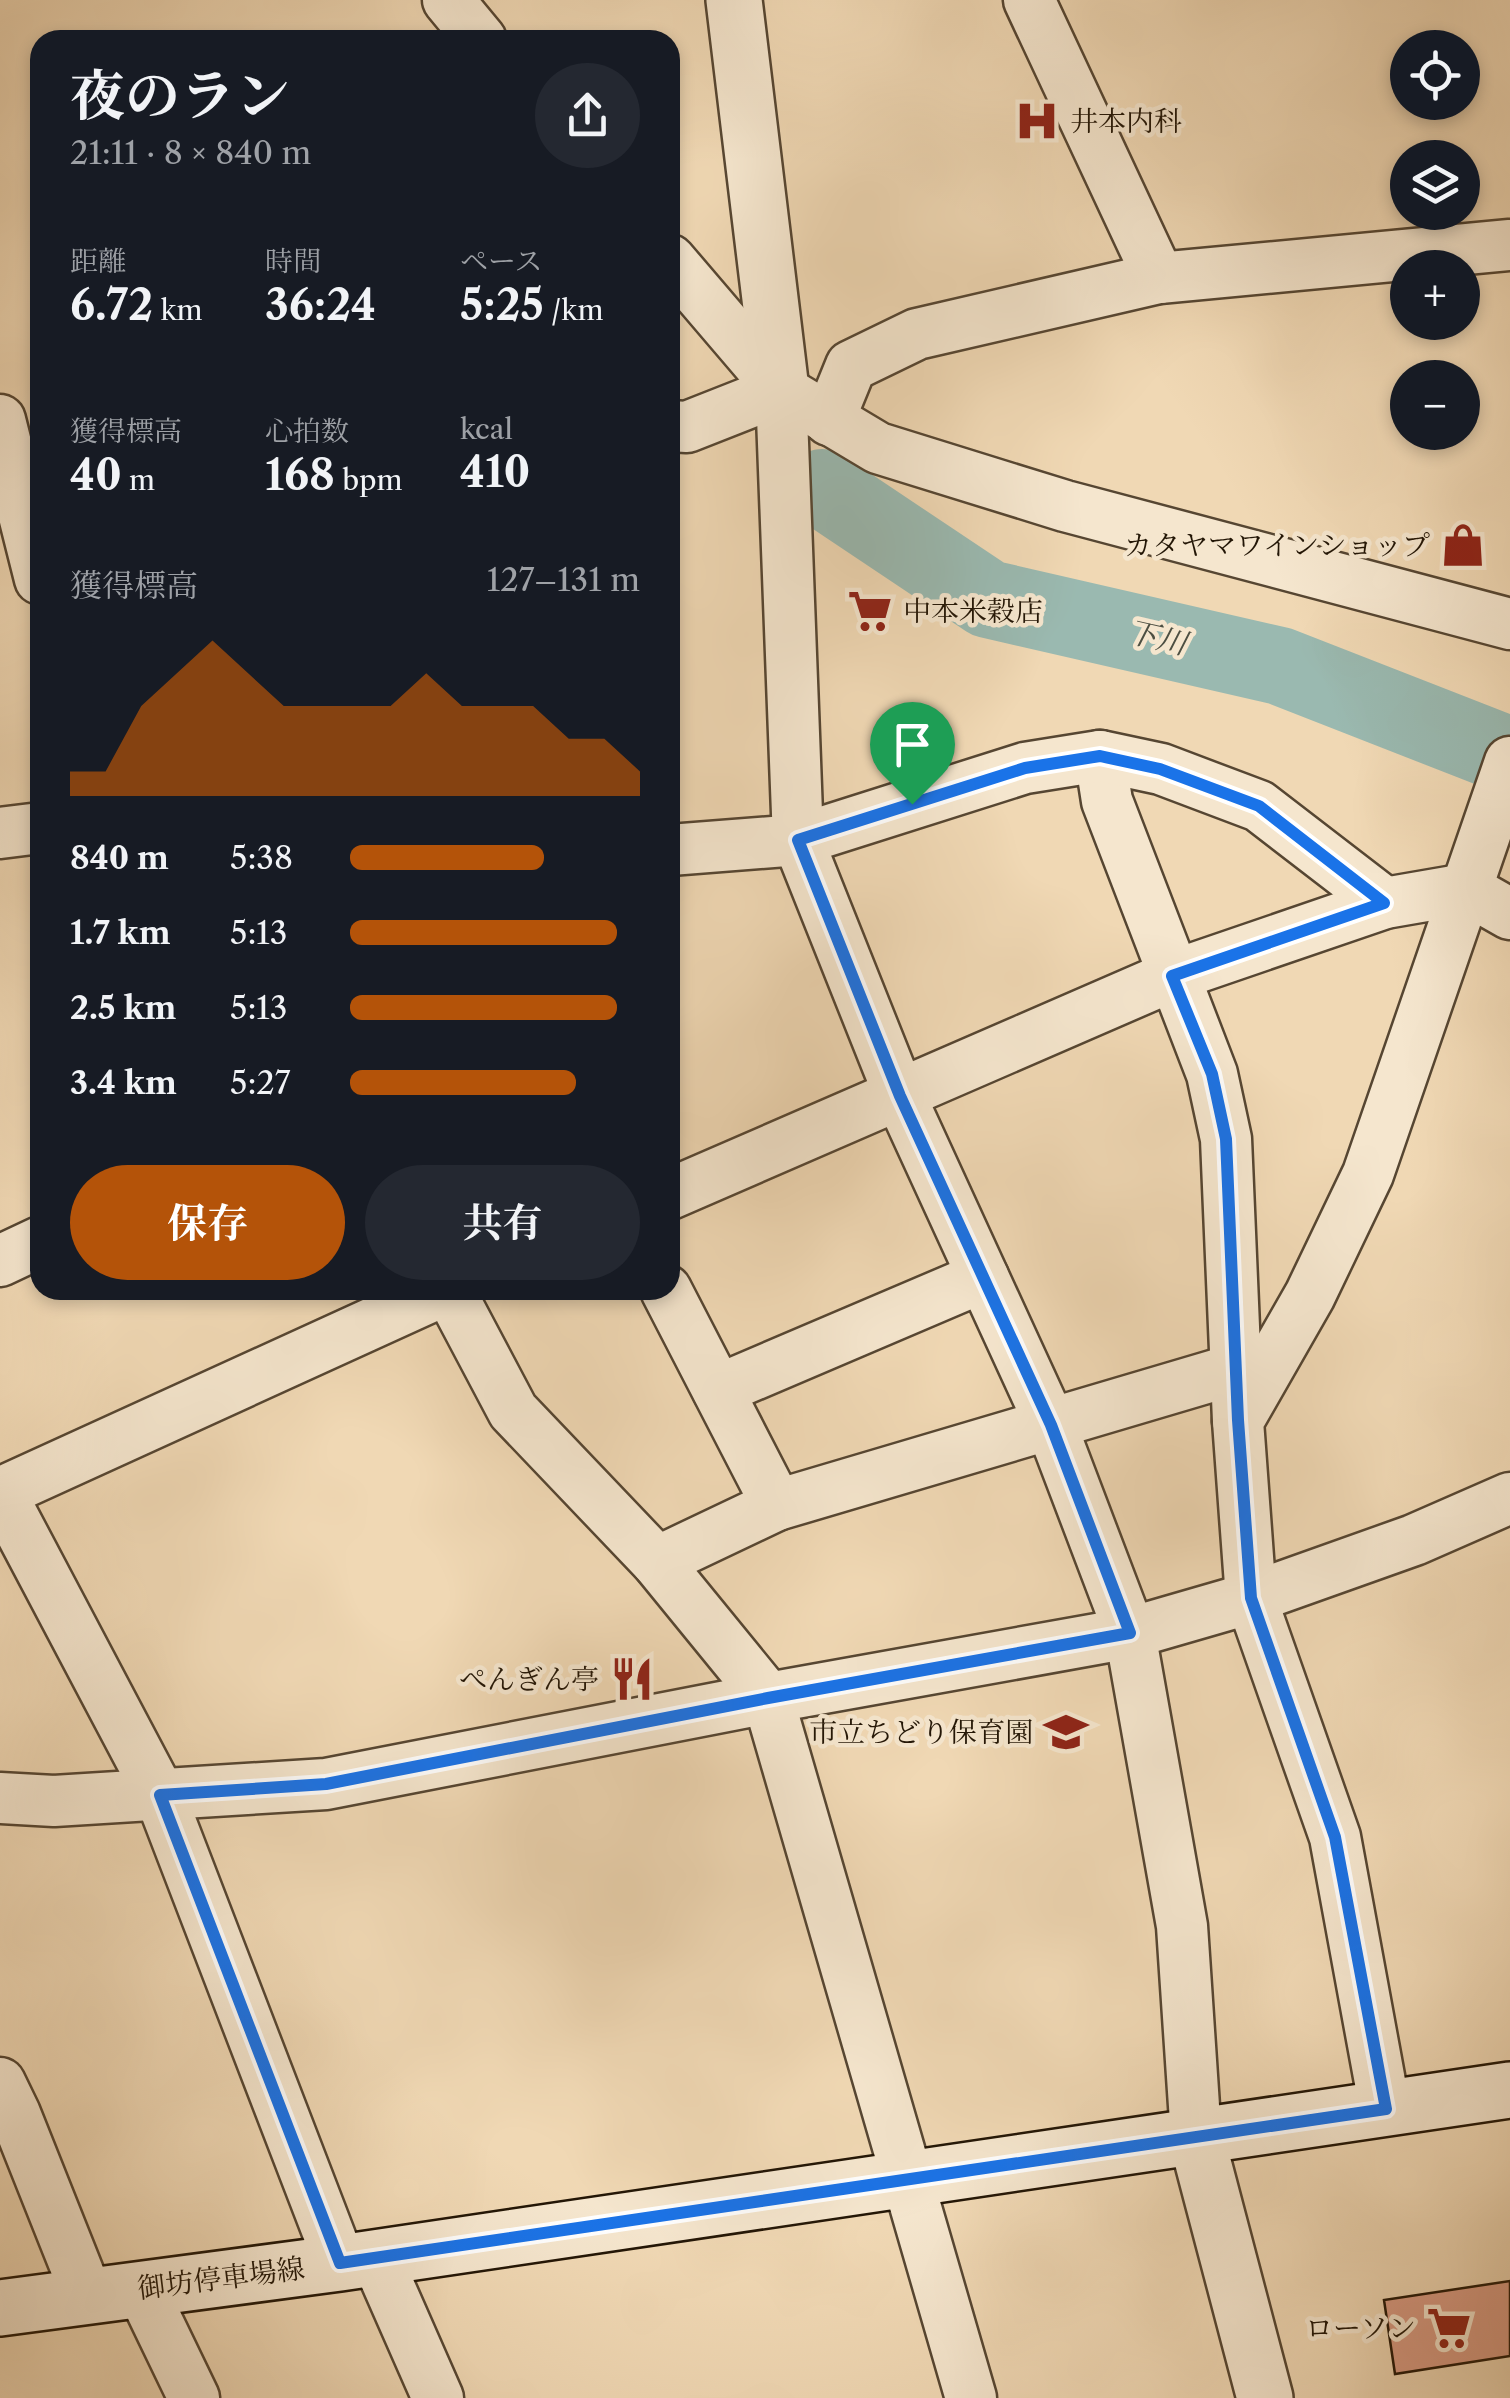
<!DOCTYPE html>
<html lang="ja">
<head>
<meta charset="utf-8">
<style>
	body { margin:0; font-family:"Libre Caslon Text","Noto Serif JP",serif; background:#242831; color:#f1f3f6; height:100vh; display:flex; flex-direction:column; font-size:38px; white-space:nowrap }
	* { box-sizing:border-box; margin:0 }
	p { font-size:32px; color:#9ea1a6 }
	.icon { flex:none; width:55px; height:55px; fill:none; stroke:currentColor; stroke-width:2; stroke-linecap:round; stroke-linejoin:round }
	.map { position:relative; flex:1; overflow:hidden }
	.drawer { position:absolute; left:30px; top:30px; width:650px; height:1270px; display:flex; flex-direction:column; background:#171b24; border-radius:30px; box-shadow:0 5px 15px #0003 }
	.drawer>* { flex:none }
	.fabs { position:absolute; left:1390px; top:30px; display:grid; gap:20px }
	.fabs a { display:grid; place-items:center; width:90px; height:90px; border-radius:50%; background:#171b24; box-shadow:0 5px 15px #0003; font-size:50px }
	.pin { position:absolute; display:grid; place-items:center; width:85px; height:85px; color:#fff; margin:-102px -42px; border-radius:50% 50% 50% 0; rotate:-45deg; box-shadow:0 0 10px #0007 }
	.pin .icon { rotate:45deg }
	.round { display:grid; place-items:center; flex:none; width:105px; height:105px; border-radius:52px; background:#242831 }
	.summary { display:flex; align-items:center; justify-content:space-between; height:170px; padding:0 40px }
	h1 { font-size:55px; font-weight:700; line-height:75px }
	.metrics { display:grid; grid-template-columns:repeat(3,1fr); gap:15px; height:170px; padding:10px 40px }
	.metrics div { display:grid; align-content:center }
	.metrics b { font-size:42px; font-weight:700 }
	.metrics small { font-size:28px; font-weight:400 }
	.metrics p { font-size:28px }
	.chart { height:280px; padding:20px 40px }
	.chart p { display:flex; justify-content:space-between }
	.chart svg { width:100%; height:180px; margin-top:10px; fill:#b45309; opacity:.7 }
	.primary-button { display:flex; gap:20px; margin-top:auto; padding:20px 40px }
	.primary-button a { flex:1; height:115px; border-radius:60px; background:#b45309; color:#fff; font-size:40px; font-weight:700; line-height:115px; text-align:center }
	.primary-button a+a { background:#242831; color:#f1f3f6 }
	ul { padding:0 40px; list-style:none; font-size:32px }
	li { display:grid; grid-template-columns:160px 120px 1fr; align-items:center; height:75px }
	li i { height:25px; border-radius:12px; background:#b45309 }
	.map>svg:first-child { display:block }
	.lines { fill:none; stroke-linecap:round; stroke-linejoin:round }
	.river { stroke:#9ab9b0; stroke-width:78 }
	.building { fill:#d99b84; stroke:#231606; stroke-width:2.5 }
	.minor-casing { stroke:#564632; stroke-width:55 }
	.tertiary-casing { stroke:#564632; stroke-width:60 }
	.secondary-casing { stroke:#231606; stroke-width:60 }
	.minor { stroke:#f5e6ce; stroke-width:50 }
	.tertiary { stroke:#f5e6ce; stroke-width:55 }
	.secondary { stroke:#f5e6ce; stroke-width:55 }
	.route-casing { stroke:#fff; stroke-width:20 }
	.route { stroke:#1a73e8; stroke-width:12 }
	.labels { text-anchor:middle; stroke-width:9; stroke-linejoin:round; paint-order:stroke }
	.poi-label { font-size:28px; fill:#231606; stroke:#f5e6ce; text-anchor:end }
	.street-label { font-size:28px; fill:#231606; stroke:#f5e6ce }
	.water-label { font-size:30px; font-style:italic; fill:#4d4f42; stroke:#f5e6ce }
</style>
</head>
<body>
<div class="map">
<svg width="1510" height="2398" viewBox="0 0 1510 2398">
	<rect width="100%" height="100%" fill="#f0d8b4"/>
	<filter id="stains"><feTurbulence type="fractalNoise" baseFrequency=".002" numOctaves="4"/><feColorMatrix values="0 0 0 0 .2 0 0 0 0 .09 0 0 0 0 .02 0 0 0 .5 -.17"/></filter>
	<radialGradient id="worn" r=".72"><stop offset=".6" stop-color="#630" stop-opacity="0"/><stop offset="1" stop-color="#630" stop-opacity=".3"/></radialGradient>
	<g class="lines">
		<path class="river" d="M 822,488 L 988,599 L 1280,666 L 1510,756"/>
	</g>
	<path class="building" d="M 1510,2281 L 1510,2356 L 1395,2374 L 1384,2300 Z"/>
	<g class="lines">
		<g class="minor-casing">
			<g id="minor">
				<path d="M 448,0 L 481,40"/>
				<path d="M 1029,0 L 1159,278"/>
				<path d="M 670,260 L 781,390 L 878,448 L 1065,506 L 1510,624"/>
				<path d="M 781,390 L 798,840 L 900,1096 L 1051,1425 L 1130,1633 L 1182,1926 L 1196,2136"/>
				<path d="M 0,420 L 40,579"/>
				<path d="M 829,420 L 851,366 L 917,334 L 1159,278 L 1510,245"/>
				<path d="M 670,426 L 687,427 L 781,390"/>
				<path d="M 1100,756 L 1107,801 L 1212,1074 L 1226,1139 L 1238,1421"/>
				<path d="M 0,833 L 40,828"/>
				<path d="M 670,850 L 798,840 L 1025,768 L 1100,756 L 1161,769 L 1259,806 L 1385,903"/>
				<path d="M 670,1194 L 1172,976 L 1385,903 L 1466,889 L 1510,914"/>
				<path d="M 0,1261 L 40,1242"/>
				<path d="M 449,1290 L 513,1411 L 657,1562 L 768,1698 L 971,2398"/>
				<path d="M 718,1390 L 983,1277"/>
				<path d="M 0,1492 L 160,1795 L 340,2263"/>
				<path d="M 0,1493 L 445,1290"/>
				<path d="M 777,1505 L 1236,1369"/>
				<path d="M 657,1562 L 777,1505 L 666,1290"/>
				<path d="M 0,1798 L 54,1801 L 326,1784 L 768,1698 L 1130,1633 L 1251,1598 L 1414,1540 L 1510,1498"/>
				<path d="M 0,2083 L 15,2114 L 87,2295"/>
				<path d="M 1385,2109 L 1335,1837 L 1251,1598 L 1238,1421 L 1310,1295 L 1368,1174 L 1510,762"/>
				<path d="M 376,2257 L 438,2398"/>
				<path d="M 141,2288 L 194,2398"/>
			</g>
		</g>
		<g class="tertiary-casing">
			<g id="tertiary">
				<path d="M 734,0 L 781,390"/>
				<path d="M 1196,2136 L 1265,2398"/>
			</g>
		</g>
		<g class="secondary-casing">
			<path id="secondary" d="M 0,2308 L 340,2263 L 1510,2090"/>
		</g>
		<use href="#minor" class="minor"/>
		<use href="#tertiary" class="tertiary"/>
		<use href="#secondary" class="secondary"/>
	</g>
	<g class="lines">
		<g class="route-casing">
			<path id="route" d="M 1100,756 L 1160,769 L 1259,806 L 1384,903 L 1172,976 L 1212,1074 L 1226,1139 L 1238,1420 L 1251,1598 L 1335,1837 L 1386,2109 L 340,2263 L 160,1795 L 326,1784 L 768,1698 L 1130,1633 L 1051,1425 L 900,1096 L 798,840 L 1025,768 Z"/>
		</g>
		<use href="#route" class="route"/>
	</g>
	<defs>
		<g id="hospital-bare" transform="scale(3.45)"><path d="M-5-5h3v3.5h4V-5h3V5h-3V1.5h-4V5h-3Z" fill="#8f2418" stroke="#f5e6ce" stroke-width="2.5" paint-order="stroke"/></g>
		<g id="shop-bare" transform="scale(3.45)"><path d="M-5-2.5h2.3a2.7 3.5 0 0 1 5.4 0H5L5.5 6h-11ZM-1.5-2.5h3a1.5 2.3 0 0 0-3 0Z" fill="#8f2418" stroke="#f5e6ce" stroke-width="2.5" paint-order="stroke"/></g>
		<g id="supermarket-bare" transform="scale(3.45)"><path d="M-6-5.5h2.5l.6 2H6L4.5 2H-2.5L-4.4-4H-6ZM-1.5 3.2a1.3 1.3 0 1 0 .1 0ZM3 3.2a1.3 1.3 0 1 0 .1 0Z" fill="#8f2418" stroke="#f5e6ce" stroke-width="2.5" paint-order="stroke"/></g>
		<g id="restaurant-bare" transform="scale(3.45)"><path d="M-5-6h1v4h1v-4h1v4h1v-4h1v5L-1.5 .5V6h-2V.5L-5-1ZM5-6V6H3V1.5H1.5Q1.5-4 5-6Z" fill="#8f2418" stroke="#f5e6ce" stroke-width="2.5" paint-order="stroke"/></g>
		<g id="school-bare" transform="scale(3.45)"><path d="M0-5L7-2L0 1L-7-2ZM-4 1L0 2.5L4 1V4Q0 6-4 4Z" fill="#8f2418" stroke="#f5e6ce" stroke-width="2.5" paint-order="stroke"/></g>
	</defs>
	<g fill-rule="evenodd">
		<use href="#hospital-bare" x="1037" y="121"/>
		<use href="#shop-bare" x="1463" y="545"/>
		<use href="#supermarket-bare" x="870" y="611"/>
		<use href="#restaurant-bare" x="632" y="1679"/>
		<use href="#school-bare" x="1066" y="1732"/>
		<use href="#supermarket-bare" x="1449" y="2328"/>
	</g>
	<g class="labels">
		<g class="poi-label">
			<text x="1070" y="131" text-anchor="start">井本内科</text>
			<text x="1430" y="555">カタヤマワインショップ</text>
			<text x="903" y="621" text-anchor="start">中本米穀店</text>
			<text x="599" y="1689">ぺんぎん亭</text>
			<text x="1033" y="1742">市立ちどり保育園</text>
			<text x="1416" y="2338">ローソン</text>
		</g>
		<g class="street-label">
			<text transform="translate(221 2278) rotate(-7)" y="10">御坊停車場線</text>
		</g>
		<g class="water-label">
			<text transform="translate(1157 638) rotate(13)" y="10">下川</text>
		</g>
	</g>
	<rect width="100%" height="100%" filter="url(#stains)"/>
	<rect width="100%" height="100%" fill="url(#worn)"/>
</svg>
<div class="fabs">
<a><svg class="icon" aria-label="locate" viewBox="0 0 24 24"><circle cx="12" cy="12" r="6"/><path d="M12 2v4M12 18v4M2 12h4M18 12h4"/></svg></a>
<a><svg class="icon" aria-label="layers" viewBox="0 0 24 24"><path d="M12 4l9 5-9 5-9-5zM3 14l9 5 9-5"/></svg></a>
<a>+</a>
<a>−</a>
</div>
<div class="pin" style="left:912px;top:804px;background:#1e9e55"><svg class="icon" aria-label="arrive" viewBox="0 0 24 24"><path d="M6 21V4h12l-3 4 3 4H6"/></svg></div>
<section class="drawer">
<div class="summary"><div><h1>夜のラン</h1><p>21:11 · 8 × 840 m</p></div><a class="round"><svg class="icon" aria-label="share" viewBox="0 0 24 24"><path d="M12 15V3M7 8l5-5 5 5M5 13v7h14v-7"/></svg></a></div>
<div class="metrics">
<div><p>距離</p><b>6.72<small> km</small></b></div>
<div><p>時間</p><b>36:24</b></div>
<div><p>ペース</p><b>5:25<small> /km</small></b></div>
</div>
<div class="metrics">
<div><p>獲得標高</p><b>40<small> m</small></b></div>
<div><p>心拍数</p><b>168<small> bpm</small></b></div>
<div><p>kcal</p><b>410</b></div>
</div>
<div class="chart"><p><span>獲得標高</span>127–131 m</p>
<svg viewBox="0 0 160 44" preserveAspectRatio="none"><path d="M0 44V38L10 38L20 22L30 14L40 6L50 14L60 22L70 22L80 22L90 22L100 14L110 22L120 22L130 22L140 30L150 30L160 38V44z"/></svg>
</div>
<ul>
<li><b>840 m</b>5:38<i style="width:67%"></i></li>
<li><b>1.7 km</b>5:13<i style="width:92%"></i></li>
<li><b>2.5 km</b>5:13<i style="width:92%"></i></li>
<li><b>3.4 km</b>5:27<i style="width:78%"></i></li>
</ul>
<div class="primary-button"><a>保存</a><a>共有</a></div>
</section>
</div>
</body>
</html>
